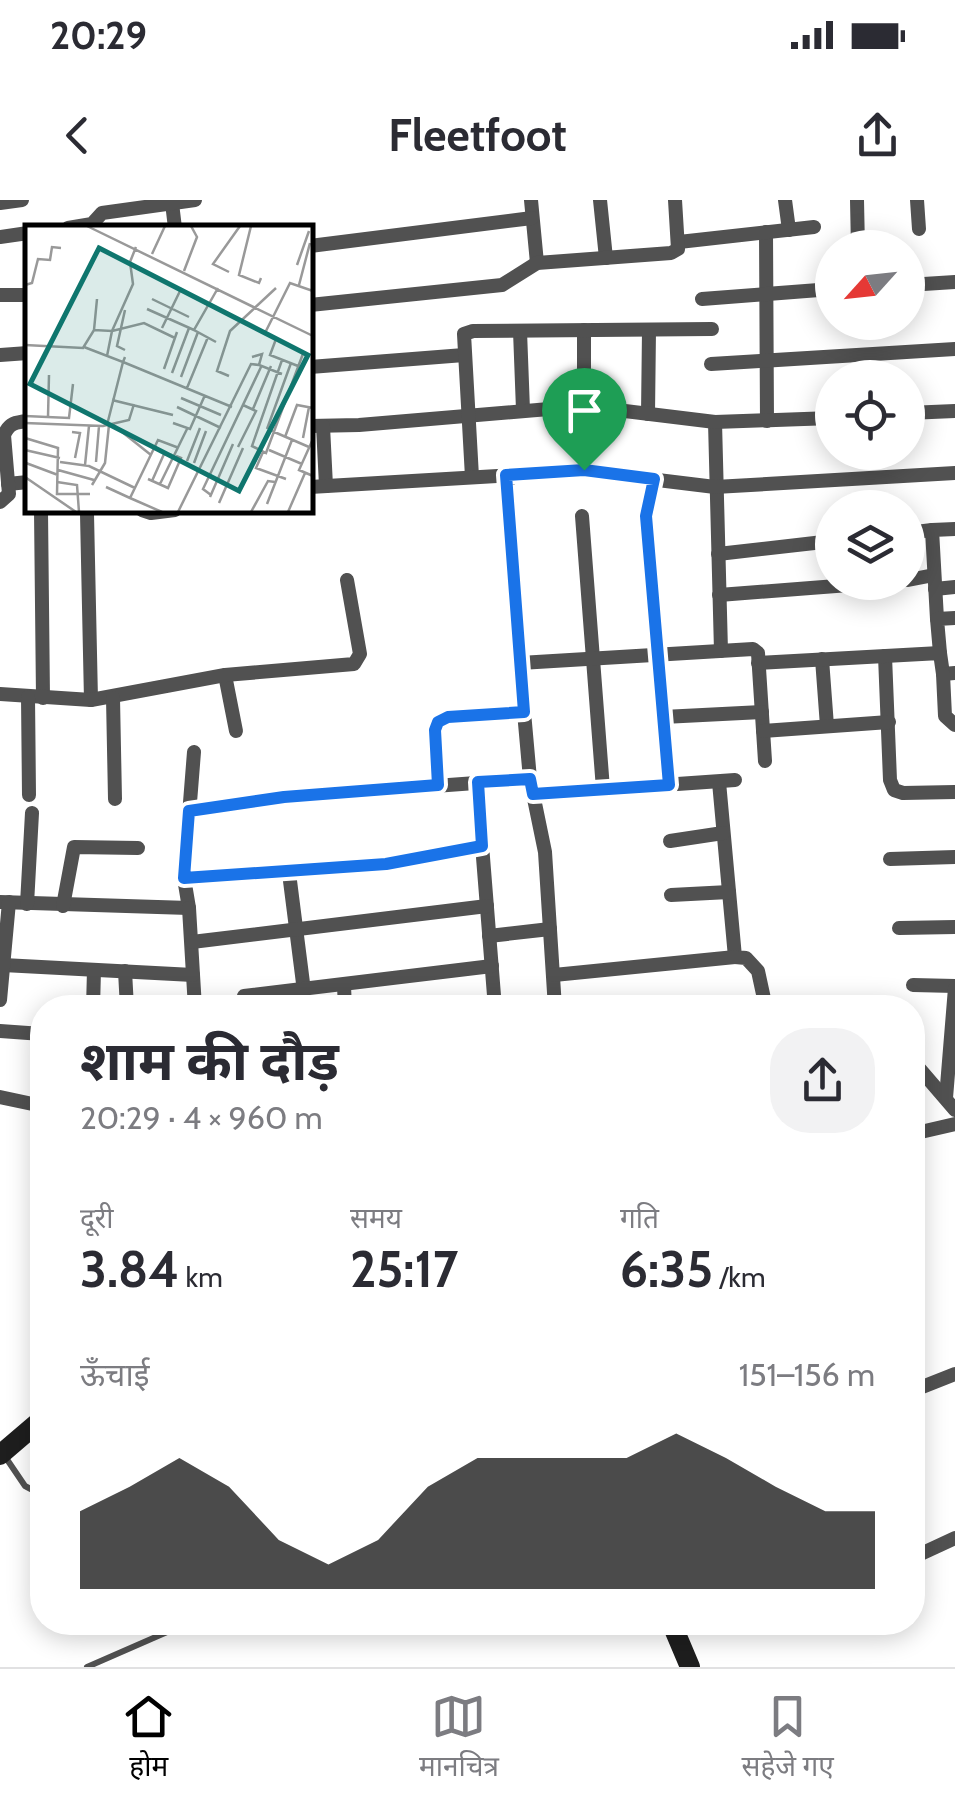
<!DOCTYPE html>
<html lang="hi">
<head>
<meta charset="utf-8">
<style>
	body { margin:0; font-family:Cabin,"Noto Sans Devanagari",sans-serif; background:#f2f2f3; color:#2b2b33; height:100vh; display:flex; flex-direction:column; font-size:38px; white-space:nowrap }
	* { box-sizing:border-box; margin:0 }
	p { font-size:32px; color:#7c7c81 }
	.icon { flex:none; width:55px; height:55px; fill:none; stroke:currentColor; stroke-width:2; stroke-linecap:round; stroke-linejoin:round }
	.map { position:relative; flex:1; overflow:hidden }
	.panel { position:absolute; left:30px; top:795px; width:895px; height:640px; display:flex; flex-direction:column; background:#fff; border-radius:40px; box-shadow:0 5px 25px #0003 }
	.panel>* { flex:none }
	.needle { width:65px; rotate:243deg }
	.controls { position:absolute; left:815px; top:30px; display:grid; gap:20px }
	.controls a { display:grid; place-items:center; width:110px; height:110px; border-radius:50%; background:#fff; box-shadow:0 5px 25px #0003; font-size:50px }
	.pin { position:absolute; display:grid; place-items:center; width:85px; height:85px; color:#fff; margin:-102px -42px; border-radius:50% 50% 50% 0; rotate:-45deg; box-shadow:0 0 10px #0007 }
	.pin .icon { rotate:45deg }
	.round { display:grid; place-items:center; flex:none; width:105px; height:105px; border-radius:40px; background:#f2f2f3 }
	.overview { display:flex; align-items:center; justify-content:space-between; height:170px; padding:0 50px }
	h1 { font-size:55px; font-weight:700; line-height:75px }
	.figures { display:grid; grid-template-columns:repeat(3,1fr); gap:15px; height:170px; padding:10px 50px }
	.figures div { display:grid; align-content:center }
	.figures b { font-size:50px; font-weight:700 }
	.figures small { font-size:28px; font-weight:400 }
	.figures p { font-size:28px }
	.chart { height:280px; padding:20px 50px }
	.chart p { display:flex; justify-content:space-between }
	.chart svg { width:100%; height:180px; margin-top:10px; fill:#000; opacity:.7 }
	.status { display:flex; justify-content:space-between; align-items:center; height:70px; padding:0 50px; background:#fff; direction:ltr }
	.status svg { height:28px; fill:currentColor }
	header { display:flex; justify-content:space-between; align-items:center; height:130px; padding:0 50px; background:#fff; font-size:45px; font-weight:700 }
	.tabs { display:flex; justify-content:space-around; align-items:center; height:140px; border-top:2px solid #e1e1e2; background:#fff; font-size:28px; color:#7c7c81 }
	.tabs a { display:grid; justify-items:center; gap:5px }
	.tabs .on { color:#000 }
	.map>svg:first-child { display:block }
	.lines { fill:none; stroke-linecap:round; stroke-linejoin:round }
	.lane { stroke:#515151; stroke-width:6 }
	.street { stroke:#515151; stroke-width:14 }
	.secondary { stroke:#1e1e1e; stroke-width:20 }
	.route-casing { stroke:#fff; stroke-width:20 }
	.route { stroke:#1a73e8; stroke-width:12 }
	.inset-road { fill:none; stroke:#999; stroke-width:2.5 }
	.view { fill:#0f766e; fill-opacity:0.15; stroke:#0f766e; stroke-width:5 }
	.inset-edge { fill:none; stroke:#000; stroke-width:5 }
</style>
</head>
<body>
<div class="status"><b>20:29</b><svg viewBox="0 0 49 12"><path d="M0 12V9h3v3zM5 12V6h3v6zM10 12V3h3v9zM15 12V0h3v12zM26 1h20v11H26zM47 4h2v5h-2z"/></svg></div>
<header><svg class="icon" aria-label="back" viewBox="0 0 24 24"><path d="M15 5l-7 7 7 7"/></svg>Fleetfoot<svg class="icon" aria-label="share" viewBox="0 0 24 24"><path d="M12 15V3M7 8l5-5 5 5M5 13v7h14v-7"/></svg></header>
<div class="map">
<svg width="955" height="1467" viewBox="0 0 955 1467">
	<rect width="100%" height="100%" fill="#fff"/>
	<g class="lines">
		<g class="lane">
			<path d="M 4,1255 L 25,1286 L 42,1295"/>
			<path d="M 87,1467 L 190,1422"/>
		</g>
		<g class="street">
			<path d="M 531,0 L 537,63"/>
			<path d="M 600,0 L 606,58"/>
			<path d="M 785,0 L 789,30"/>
			<path d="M 857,0 L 858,48"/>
			<path d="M 917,0 L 919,29"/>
			<path d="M 0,3 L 22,0"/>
			<path d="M 172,3 L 175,28"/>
			<path d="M 68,28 L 92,24 L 102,13 L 195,0"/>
			<path d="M 766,32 L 767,221"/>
			<path d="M 0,37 L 28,33"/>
			<path d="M 679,42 L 814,27"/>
			<path d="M 310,46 L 532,18"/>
			<path d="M 908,85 L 955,82"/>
			<path d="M 0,95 L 28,95"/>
			<path d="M 702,99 L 832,89"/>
			<path d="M 310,105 L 502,85 L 537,63 L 671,53 L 678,49 L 675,0"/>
			<path d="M 520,131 L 523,210"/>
			<path d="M 0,155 L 28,153"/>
			<path d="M 711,164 L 955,149"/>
			<path d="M 310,167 L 464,155"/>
			<path d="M 584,206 L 584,130"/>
			<path d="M 908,213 L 955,211"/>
			<path d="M 648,214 L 649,130"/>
			<path d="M 715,222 L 721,451"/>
			<path d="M 310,226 L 359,225 L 584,206 L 715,222 L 832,218"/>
			<path d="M 323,226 L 326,286"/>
			<path d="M 507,275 L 524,512 L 530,579 L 545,652 L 555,808"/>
			<path d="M 472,277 L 464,134 L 473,131 L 712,129"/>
			<path d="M 655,279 L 646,316 L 669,585"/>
			<path d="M 8,284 L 28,282"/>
			<path d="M 310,287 L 584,271 L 715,287 L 955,273"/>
			<path d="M 0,302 L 9,294 L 4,235 C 9,223 16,222 28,221"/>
			<path d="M 142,310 L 151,313 L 175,310"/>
			<path d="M 41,311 L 43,498"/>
			<path d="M 87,314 L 91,500"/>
			<path d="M 582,316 L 603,589"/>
			<path d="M 908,333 L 932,330"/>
			<path d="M 718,354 L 832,341"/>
			<path d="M 908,380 L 934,375"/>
			<path d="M 935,389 L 955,387"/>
			<path d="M 719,395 L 888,382"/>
			<path d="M 937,419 L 932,330 L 955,329"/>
			<path d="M 940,453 L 937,419 L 955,418"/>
			<path d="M 885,456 L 890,580 L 894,590 L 903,593 L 955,592"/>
			<path d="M 822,459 L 827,526"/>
			<path d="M 520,463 L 753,449 L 758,453 L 765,561"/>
			<path d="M 758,463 L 940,453 L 943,474 L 955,473"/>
			<path d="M 943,474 L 945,516 L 955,525"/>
			<path d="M 225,475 L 236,531"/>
			<path d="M 0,494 L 91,500 L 225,475 L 354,464 L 360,454 L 347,380"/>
			<path d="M 28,497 L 29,595"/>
			<path d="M 113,498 L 115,599"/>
			<path d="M 663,517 L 762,512"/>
			<path d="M 763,531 L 889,522"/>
			<path d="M 477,582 L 495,808"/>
			<path d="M 719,582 L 735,757 L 746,758 L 758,771 L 766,808"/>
			<path d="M 438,585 L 438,522 L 449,517 L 524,512"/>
			<path d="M 533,594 L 735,580"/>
			<path d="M 189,611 L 284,597 L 530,579"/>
			<path d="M 670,641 L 723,633"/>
			<path d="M 890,659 L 955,657"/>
			<path d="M 289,673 L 304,791"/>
			<path d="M 184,678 L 386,664 L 482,646"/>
			<path d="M 671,695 L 729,692"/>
			<path d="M 0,702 L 189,708 L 184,678 L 194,552"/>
			<path d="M 27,704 L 32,613"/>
			<path d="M 63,706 L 74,647 L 138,648"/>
			<path d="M 189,708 L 195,808"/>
			<path d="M 899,728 L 955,727"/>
			<path d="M 489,736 L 550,729"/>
			<path d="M 192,742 L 487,706"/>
			<path d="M 3,765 L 193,775"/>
			<path d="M 125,771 L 127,808"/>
			<path d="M 554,775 L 735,757"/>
			<path d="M 913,785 L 955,786"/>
			<path d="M 344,786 L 345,808"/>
			<path d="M 285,792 L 286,808"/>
			<path d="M 244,796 L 492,766"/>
			<path d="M 0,800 L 9,702"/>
			<path d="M 93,808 L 94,770"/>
			<path d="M 0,831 L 42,834"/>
			<path d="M 912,860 L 955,910"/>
			<path d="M 0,897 L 42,906"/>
			<path d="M 946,898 L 955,788"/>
			<path d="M 912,934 L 955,924"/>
			<path d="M 912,1191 L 955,1174"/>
			<path d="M 912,1358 L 955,1338"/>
		</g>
		<g class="secondary">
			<path d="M 0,1255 L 42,1219"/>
			<path d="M 671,1422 L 690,1467"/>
		</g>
	</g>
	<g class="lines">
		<g class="route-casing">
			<path id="route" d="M 584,270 L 654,279 L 646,316 L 669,585 L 533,594 L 530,579 L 478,582 L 482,646 L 386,664 L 184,678 L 189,611 L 284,597 L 438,585 L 435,530 L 438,522 L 448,517 L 524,512 L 506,275 Z"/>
		</g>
		<use href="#route" class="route"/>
	</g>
	<g transform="translate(25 25)">
		<rect width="288" height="288" fill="#fff"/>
		<path class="inset-road" d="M 62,1 L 288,111M 226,1 L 214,50 L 234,58 L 236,53M 127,29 L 140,1M 272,40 L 284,6M 159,46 L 172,12 L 166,1M 204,47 L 188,39 L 215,1M 0,60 L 7,58 L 13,34 L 25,35 L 27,22 L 36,23M 274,60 L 285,18M 127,74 L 164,92M 122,84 L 169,105M 137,103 L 156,64 L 183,80M 69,105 L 72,74M 191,117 L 169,105 L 193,63M 0,120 L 58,123 L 69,105 L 87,106 L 108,59 L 105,37 L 111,22M 59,122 L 98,137 L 82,200M 100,125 L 92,121 L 100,85M 82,131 L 87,106 L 119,98 L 150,113M 100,132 L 98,137 L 207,182M 227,132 L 237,129 L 234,140 L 257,149M 257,135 L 227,221 L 241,228 L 279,126M 273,141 L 245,130 L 251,114 L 240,108 L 265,58 L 288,66M 139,144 L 152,107M 147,148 L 164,103M 204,151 L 192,146 L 205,106 L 251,63M 156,152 L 173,107M 162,163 L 183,112M 156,173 L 196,190M 87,175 L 148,190M 152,182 L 196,203M 228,184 L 246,141M 0,191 L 44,193 L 48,159M 23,192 L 24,150M 0,198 L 78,201 L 104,195 L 109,179M 148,198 L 165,204 L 180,170M 87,199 L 126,230M 242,204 L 266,138M 247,206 L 284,222M 47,207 L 55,208 L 50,233M 260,212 L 272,180 L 288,183M 0,213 L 33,223 L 32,269 L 65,269M 278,213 L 284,182M 288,214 L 274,245 L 288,251M 213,222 L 231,186 L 218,180M 0,225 L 35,233M 244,225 L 277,239M 238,227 L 231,243 L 261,254M 162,236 L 175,203M 35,237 L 64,241 L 110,263M 71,237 L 74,201M 1,238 L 33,250M 169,238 L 181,206M 60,240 L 64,201M 33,245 L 69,255M 0,252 L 51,287M 123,254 L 143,263 L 156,233 L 151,231M 127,256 L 139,229 L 147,230M 32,257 L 52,260 L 54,287M 135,259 L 162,204M 67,260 L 80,238 L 84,200M 81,262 L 105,273 L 133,215 L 154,223M 186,270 L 178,264 L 236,142M 185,272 L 208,219M 105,273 L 137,287M 194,278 L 218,223M 242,279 L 267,215M 153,287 L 226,139 L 234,140M 226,287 L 243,256 L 250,257M 263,287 L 280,248"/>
		<path class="view" d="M 74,23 L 283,130 L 214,266 L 5,159 Z"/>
		<rect width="288" height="288" class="inset-edge"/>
	</g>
</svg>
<div class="controls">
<a><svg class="needle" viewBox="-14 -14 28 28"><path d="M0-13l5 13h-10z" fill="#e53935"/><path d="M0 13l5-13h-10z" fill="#7c7c81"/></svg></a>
<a><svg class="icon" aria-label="locate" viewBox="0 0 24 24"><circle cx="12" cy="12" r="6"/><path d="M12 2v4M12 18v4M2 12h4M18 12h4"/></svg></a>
<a><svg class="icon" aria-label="layers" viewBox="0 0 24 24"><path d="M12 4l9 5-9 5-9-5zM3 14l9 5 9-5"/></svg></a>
</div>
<div class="pin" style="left:584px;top:270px;background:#1e9e55"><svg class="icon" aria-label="arrive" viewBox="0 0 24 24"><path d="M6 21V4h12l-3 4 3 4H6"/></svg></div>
<section class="panel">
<div class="overview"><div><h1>शाम की दौड़</h1><p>20:29 · 4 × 960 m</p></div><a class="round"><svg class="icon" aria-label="share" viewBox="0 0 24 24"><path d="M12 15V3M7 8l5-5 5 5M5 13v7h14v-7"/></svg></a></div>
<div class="figures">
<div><p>दूरी</p><b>3.84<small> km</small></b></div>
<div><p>समय</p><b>25:17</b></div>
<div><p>गति</p><b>6:35<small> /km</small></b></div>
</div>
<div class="chart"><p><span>ऊँचाई</span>151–156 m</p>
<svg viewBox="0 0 160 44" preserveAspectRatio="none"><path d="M0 44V25L10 19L20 12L30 19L40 32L50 38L60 32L70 19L80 12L90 12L100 12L110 12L120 6L130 12L140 19L150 25L160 25V44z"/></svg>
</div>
</section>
</div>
<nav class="tabs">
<a class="on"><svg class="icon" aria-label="home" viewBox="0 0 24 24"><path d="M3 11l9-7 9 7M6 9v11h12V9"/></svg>होम</a>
<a><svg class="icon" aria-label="map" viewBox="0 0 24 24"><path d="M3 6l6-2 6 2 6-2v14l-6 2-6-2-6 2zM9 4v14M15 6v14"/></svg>मानचित्र</a>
<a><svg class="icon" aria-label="saved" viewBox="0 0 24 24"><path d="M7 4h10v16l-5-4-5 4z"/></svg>सहेजे गए</a>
</nav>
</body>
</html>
